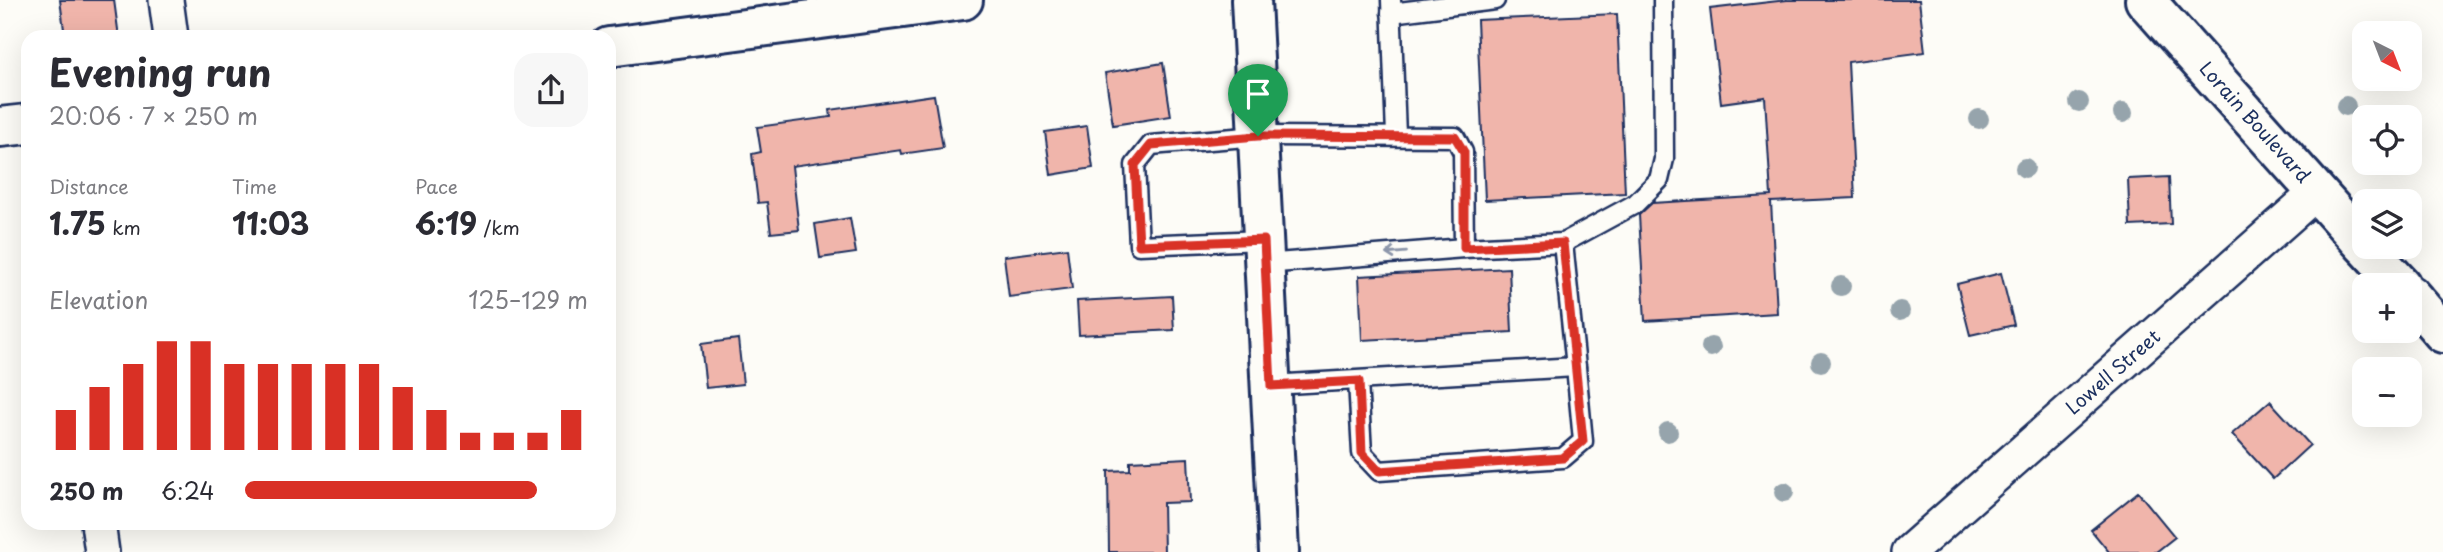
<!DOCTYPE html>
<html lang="en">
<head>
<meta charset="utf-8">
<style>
	body { margin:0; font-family:"Playpen Sans",sans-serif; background:#f7f7f7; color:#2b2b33; height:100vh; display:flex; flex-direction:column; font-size:26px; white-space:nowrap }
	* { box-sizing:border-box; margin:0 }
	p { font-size:23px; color:#7c7c81 }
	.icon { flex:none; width:38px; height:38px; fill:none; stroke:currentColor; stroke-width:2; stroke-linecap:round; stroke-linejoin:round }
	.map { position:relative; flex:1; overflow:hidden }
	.side { position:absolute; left:21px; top:30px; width:595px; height:500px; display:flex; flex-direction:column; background:#fff; border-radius:21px; box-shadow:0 7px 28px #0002 }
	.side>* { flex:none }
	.needle { width:46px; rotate:138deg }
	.buttons { position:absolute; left:2352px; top:21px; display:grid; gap:14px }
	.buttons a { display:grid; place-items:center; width:70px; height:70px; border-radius:14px; background:#fff; box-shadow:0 7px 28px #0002; font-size:35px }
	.pin { position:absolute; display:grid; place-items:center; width:60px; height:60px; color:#fff; margin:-72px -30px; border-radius:50% 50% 50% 0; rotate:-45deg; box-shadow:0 0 7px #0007 }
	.pin .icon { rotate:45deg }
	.round { display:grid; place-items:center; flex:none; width:74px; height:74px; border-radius:21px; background:#f7f7f7 }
	.head { display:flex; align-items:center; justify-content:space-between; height:119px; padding:0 28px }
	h1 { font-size:38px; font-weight:700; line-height:52px }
	.figures { display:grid; grid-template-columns:repeat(3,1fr); gap:10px; height:119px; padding:7px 28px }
	.figures div { display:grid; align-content:center }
	.figures b { font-size:30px; font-weight:700 }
	.figures small { font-size:19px; font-weight:400 }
	.figures p { font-size:19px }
	.chart { height:196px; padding:14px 28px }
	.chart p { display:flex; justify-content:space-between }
	.chart svg { width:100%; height:126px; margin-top:7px; stroke:#d93025; stroke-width:6 }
	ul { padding:0 28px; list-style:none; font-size:23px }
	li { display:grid; grid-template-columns:112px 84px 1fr; align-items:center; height:52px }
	li i { height:18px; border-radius:9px; background:#d93025 }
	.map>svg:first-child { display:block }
	.building { fill:#f0b5ab; stroke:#1b2f5e; stroke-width:2 }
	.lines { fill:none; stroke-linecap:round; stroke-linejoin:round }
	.lane-casing { stroke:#1b2f5e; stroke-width:23 }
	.street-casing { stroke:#1b2f5e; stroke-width:38 }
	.secondary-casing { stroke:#1b2f5e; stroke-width:44 }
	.lane { stroke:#fdfcf7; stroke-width:18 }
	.street { stroke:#fdfcf7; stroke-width:33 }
	.secondary { stroke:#fdfcf7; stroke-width:38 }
	.tree { fill:#96a4ac }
	.oneway { stroke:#8c96aa }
	.route-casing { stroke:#fff; stroke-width:14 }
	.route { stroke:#d93025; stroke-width:9 }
	.labels { text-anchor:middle; stroke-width:6; stroke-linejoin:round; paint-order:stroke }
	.street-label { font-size:19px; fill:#1b2f5e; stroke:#fdfcf7 }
</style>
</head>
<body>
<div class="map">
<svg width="2443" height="552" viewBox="0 0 2443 552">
	<rect width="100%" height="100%" fill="#fdfcf7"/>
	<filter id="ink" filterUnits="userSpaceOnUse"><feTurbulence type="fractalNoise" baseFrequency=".0143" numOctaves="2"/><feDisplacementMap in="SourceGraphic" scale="14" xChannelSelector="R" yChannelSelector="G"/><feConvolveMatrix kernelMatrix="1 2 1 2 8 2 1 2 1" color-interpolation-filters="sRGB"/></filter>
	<g filter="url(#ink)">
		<g class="building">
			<path d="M 60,0 L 114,0 L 119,37 L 65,37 Z"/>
			<path d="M 1787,0 L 1919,0 L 1925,52 L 1848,62 L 1855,198 L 1771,202 L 1777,313 L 1645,321 L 1639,215 L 1652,203 L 1771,196 L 1765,97 L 1721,103 L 1710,9 Z"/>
			<path d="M 1617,14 L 1625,193 L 1485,200 L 1477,20 Z"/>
			<path d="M 1163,63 L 1171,116 L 1113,125 L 1105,73 Z"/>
			<path d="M 934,95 L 943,148 L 902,154 L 901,150 L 792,166 L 799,230 L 771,233 L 767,202 L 758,203 L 752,154 L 761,152 L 757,127 L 831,117 L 830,110 Z"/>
			<path d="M 1087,126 L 1093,168 L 1051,175 L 1045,132 Z"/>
			<path d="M 2169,177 L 2171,224 L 2130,226 L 2128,179 Z"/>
			<path d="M 850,218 L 856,253 L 820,258 L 815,224 Z"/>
			<path d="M 1067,248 L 1072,289 L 1009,297 L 1004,256 Z"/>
			<path d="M 1509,268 L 1512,332 L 1362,340 L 1359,276 Z"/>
			<path d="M 2001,273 L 2014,325 L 1970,335 L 1957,284 Z"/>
			<path d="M 1172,296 L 1174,330 L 1079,335 L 1077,301 Z"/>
			<path d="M 738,339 L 743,384 L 706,388 L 701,344 Z"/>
			<path d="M 2270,401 L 2310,445 L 2273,479 L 2232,434 Z"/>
			<path d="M 1188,458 L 1190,502 L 1163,503 L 1164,552 L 1109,552 L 1108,471 L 1130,470 L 1130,461 Z"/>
			<path d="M 2138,492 L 2175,537 L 2156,552 L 2109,552 L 2091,530 Z"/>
		</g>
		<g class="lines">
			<g class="lane-casing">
				<g id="lane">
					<path d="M 1391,0 L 1396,136"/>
					<path d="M 1391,13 L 1495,0"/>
					<path d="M 1263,240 L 1139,245 L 1135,165 L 1151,145 L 1258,136 L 1455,137 L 1463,152 L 1464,248 L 1563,243 L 1576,367 L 1271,385"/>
					<path d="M 1563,243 L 1635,204 L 1659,180 L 1664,159 L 1663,0"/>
					<path d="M 1264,264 L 1464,248"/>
					<path d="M 1358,381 L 1362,453 L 1379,471 L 1563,458 L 1583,441 L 1576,367"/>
				</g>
			</g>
			<g class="street-casing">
				<g id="street">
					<path d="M 166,0 L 171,37"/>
					<path d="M 98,523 L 102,552"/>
					<path d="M 1909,552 L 2317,192"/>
				</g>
			</g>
			<g class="secondary-casing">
				<g id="secondary">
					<path d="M 1251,0 L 1279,552"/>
					<path d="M 2145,0 L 2364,245"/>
					<path d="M 609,47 L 963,0"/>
					<path d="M 0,127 L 28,124"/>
					<path d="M 2366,247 L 2401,285"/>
					<path d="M 2410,295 L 2443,333"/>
				</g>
			</g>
			<use href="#lane" class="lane"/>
			<use href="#street" class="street"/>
			<use href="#secondary" class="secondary"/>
		</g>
		<g class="tree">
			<circle cx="2079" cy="102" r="10"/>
			<circle cx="2346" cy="106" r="10"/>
			<circle cx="2123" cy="113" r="10"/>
			<circle cx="1979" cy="119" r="10"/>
			<circle cx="2025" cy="168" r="10"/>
			<circle cx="1841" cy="286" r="10"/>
			<circle cx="1900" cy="311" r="10"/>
			<circle cx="1711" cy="347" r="10"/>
			<circle cx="1821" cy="362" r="10"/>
			<circle cx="1668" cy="432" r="10"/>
			<circle cx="1784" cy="492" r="10"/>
		</g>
		<defs><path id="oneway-shaft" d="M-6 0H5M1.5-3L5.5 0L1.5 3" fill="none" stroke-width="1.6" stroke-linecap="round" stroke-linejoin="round" transform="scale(1.75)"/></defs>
		<use class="oneway" href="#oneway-shaft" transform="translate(1396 253) rotate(175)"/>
	</g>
	<g class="lines" filter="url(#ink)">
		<g class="route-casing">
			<path id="route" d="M 1258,136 L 1455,137 L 1464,152 L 1464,248 L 1563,243 L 1583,441 L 1563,458 L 1379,471 L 1362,453 L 1359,381 L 1271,386 L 1264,240 L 1139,245 L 1135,165 L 1151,145 Z"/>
		</g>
		<use href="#route" class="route"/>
	</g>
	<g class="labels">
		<g class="street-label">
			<text transform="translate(2255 122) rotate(48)" y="7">Lorain Boulevard</text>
			<text transform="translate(2113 372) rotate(-41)" y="7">Lowell Street</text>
		</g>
	</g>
</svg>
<div class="buttons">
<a><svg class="needle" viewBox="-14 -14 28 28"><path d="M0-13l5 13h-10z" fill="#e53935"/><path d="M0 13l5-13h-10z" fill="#7c7c81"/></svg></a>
<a><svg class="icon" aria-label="locate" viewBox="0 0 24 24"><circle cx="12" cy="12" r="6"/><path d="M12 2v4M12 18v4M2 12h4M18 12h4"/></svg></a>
<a><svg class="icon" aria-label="layers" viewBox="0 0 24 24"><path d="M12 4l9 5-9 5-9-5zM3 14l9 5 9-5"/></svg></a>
<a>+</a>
<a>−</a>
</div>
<div class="pin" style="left:1258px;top:136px;background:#1e9e55"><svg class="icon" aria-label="arrive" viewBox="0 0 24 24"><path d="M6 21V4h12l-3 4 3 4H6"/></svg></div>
<section class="side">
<div class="head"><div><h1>Evening run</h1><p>20:06 · 7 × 250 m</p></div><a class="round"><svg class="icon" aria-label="share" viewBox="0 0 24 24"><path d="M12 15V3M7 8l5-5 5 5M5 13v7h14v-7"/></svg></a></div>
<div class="figures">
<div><p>Distance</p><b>1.75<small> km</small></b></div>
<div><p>Time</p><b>11:03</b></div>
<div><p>Pace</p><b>6:19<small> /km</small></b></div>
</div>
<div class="chart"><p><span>Elevation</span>125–129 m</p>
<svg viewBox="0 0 160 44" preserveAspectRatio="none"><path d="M5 44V30M15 44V22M25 44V14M35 44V6M45 44V6M55 44V14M65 44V14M75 44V14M85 44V14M95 44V14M105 44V22M115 44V30M125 44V38M135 44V38M145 44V38M155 44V30"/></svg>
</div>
<ul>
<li><b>250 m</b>6:24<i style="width:85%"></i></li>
</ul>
</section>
</div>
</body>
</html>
